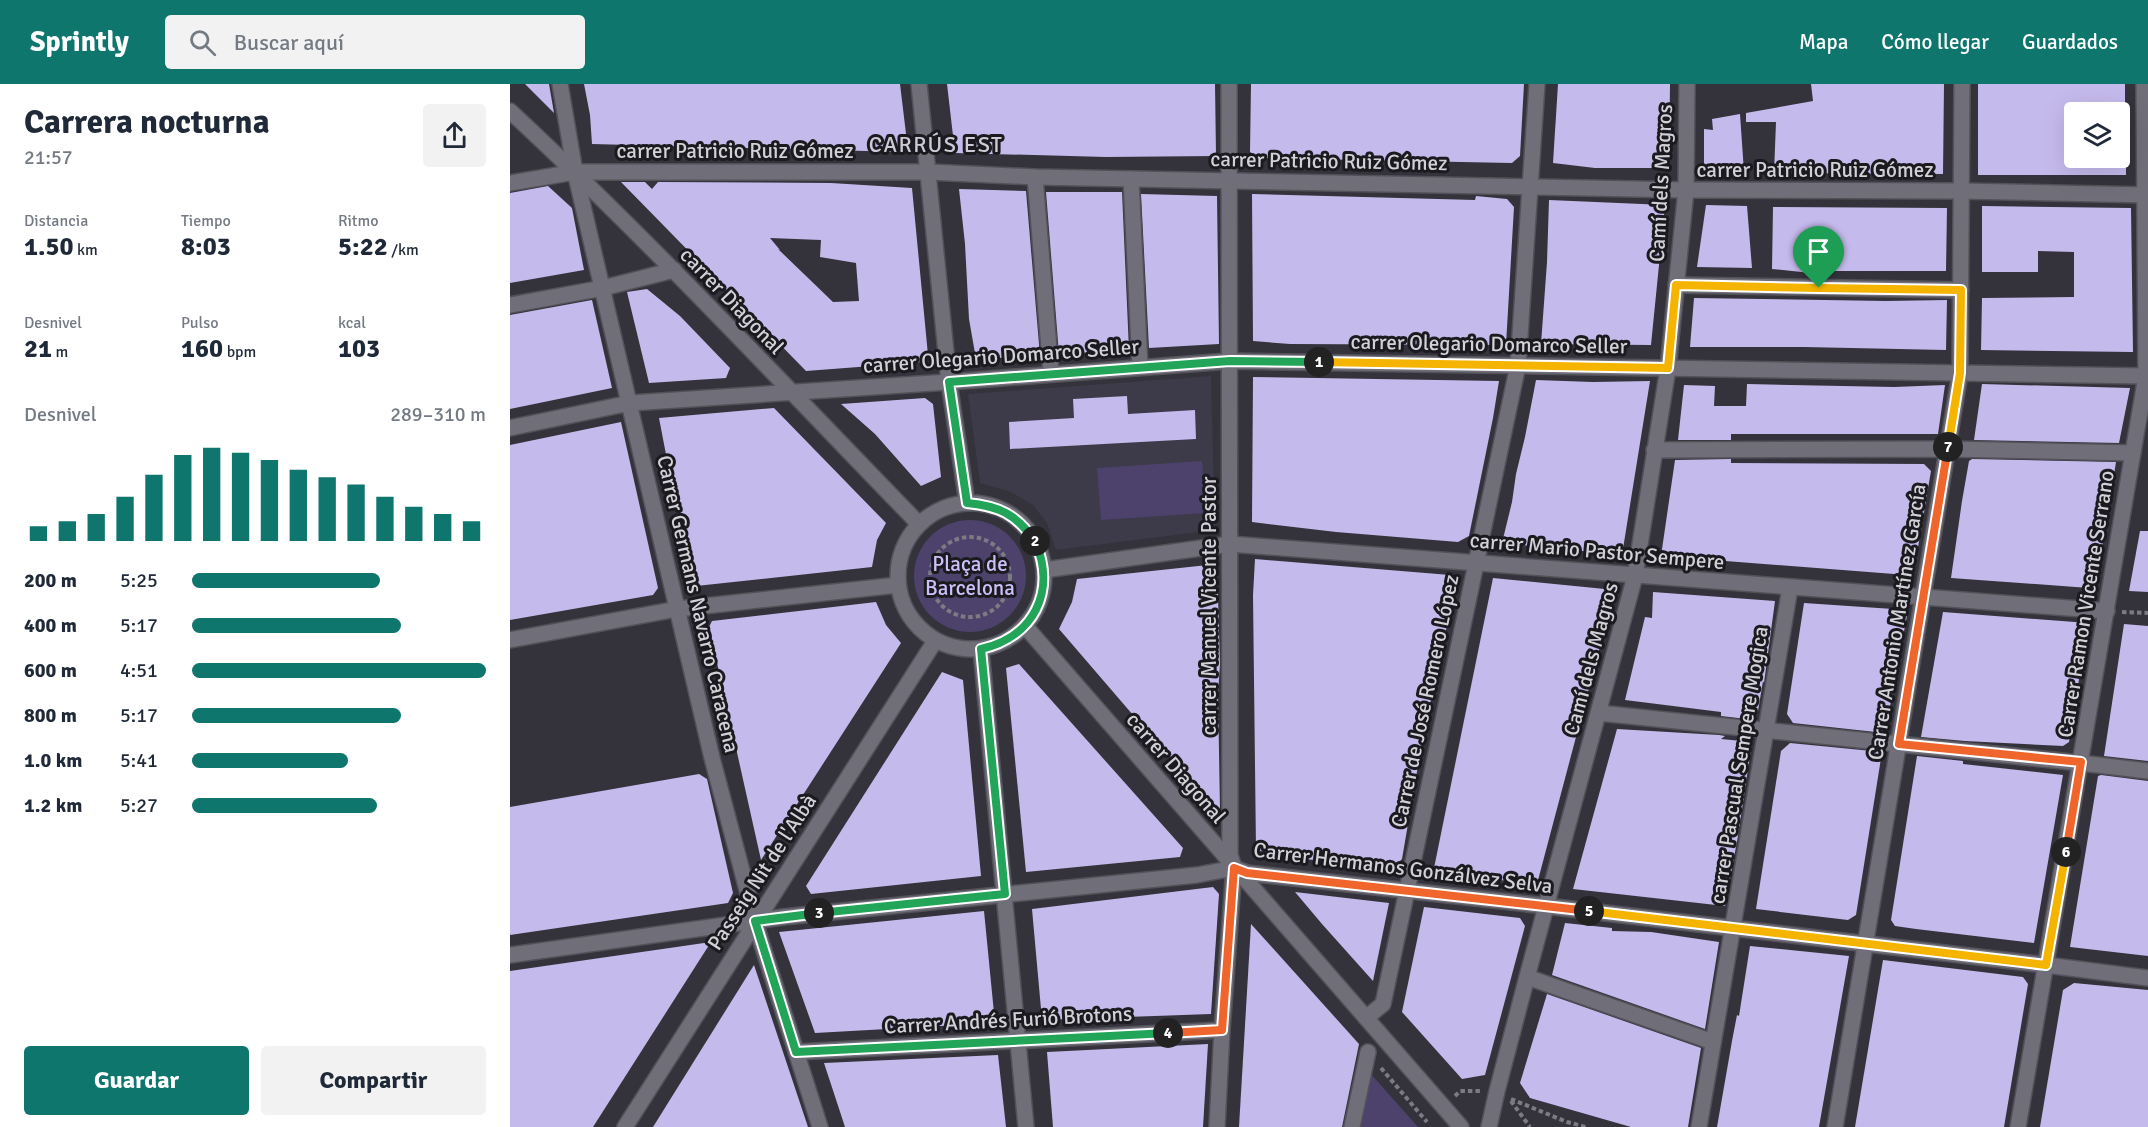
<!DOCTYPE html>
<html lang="es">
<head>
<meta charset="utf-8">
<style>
	body { margin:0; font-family:Signika,sans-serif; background:#f2f2f3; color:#1f2937; height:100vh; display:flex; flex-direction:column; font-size:22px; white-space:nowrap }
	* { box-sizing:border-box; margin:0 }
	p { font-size:20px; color:#747a83 }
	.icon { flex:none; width:33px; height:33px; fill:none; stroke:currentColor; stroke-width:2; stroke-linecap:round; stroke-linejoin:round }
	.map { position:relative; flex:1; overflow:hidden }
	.sheet { display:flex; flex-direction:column; background:#fff; width:510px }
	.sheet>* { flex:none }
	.buttons { position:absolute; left:1554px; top:18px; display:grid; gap:12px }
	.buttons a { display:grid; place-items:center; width:66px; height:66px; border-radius:6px; background:#fff; box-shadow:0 6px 24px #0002; font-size:30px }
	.pin { position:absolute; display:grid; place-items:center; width:51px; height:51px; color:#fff; margin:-62px -26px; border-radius:50% 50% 50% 0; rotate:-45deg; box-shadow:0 0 6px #0007 }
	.pin .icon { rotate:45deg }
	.km { position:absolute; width:30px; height:30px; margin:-15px; border-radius:50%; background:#222; color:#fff; font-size:16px; line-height:30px; text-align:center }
	.round { display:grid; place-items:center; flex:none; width:63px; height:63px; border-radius:6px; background:#f2f2f3 }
	.head { display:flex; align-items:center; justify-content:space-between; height:102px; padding:0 24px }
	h1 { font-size:33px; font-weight:700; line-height:45px }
	.metrics { display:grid; grid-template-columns:repeat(3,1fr); gap:9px; height:102px; padding:6px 24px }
	.metrics div { display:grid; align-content:center }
	.metrics b { font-size:26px; font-weight:700 }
	.metrics small { font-size:16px; font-weight:400 }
	.metrics p { font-size:16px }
	.chart { height:168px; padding:12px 24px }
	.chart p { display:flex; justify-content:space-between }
	.chart svg { width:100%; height:108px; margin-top:6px; stroke:#0f766e; stroke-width:6 }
	.primary-button { display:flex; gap:12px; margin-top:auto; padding:12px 24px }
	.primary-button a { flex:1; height:69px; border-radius:6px; background:#0f766e; color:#fff; font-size:24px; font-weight:700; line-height:69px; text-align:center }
	.primary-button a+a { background:#f2f2f3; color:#1f2937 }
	ul { padding:0 24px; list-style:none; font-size:20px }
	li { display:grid; grid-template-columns:96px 72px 1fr; align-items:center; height:45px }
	li i { height:15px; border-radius:8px; background:#0f766e }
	header { display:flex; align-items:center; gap:36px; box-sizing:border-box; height:84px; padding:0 30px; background:#0f766e; color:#fff }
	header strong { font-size:28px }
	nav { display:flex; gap:33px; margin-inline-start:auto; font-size:21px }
	.search { width:420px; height:54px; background:#f2f2f3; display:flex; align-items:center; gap:15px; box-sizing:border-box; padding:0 21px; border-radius:6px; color:#747a83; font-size:22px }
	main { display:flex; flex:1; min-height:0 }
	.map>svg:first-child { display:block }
	.built { fill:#3d3a49 }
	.green { fill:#4c426c }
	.building { fill:#c5baec; fill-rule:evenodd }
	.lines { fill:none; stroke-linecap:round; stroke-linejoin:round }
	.pedestrian-casing { stroke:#525158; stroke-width:18 }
	.minor-casing { stroke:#525158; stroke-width:18 }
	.path { stroke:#7c7a82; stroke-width:4; stroke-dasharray:4.5 3; stroke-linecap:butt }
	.pedestrian { stroke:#706e79; stroke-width:15 }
	.minor { stroke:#706e79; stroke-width:15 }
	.split-1-casing { stroke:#fff; stroke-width:12 }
	.split-2-casing { stroke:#fff; stroke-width:12 }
	.split-3-casing { stroke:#fff; stroke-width:12 }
	.split-4-casing { stroke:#fff; stroke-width:12 }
	.split-5-casing { stroke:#fff; stroke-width:12 }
	.split-6-casing { stroke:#fff; stroke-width:12 }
	.split-7-casing { stroke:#fff; stroke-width:12 }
	.split-8-casing { stroke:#fff; stroke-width:12 }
	.split-1 { stroke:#f5b400; stroke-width:8 }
	.split-2 { stroke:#22a559; stroke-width:8 }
	.split-3 { stroke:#22a559; stroke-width:8 }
	.split-4 { stroke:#22a559; stroke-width:8 }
	.split-5 { stroke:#f0652b; stroke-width:8 }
	.split-6 { stroke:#f5b400; stroke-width:8 }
	.split-7 { stroke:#f0652b; stroke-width:8 }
	.split-8 { stroke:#f5b400; stroke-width:8 }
	.labels { text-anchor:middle; stroke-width:6; stroke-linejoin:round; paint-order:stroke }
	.street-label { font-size:21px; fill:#d2d1d7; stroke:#1b1a1f }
	.park-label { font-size:21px; fill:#ccc0f9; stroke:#1b1a1f }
	.neighbourhood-label { font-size:22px; letter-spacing:1.5px; fill:#cdcad6; stroke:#1b1a1f }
</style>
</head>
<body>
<header>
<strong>Sprintly</strong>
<div class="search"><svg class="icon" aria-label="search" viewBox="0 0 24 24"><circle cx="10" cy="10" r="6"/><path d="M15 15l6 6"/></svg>Buscar aquí</div>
<nav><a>Mapa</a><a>Cómo llegar</a><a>Guardados</a></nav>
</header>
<main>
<section class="sheet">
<div class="head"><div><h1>Carrera nocturna</h1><p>21:57</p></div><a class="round"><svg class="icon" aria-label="share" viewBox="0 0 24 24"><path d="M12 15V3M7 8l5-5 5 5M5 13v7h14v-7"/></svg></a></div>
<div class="metrics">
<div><p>Distancia</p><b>1.50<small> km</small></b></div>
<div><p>Tiempo</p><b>8:03</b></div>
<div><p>Ritmo</p><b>5:22<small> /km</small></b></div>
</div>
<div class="metrics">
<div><p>Desnivel</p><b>21<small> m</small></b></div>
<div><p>Pulso</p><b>160<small> bpm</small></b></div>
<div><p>kcal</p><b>103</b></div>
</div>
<div class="chart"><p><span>Desnivel</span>289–310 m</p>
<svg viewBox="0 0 160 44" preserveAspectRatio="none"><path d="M5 44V38M15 44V36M25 44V33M35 44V26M45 44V17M55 44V9M65 44V6M75 44V8M85 44V11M95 44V15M105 44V18M115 44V21M125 44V26M135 44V30M145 44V33M155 44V36"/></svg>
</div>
<ul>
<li><b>200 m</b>5:25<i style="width:64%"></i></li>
<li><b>400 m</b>5:17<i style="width:71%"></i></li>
<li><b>600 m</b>4:51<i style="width:100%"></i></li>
<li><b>800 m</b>5:17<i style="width:71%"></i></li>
<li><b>1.0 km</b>5:41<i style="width:53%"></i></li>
<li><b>1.2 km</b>5:27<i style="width:63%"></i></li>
</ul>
<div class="primary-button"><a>Guardar</a><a>Compartir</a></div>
</section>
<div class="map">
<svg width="1638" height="1043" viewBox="0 0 1638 1043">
	<rect width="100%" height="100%" fill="#34323b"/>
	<path class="built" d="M 701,292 L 705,446 L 546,466 L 537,439 L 523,421 L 501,408 L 470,399 L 458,310 Z"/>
	<g class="green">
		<path d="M 692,377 L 696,429 L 591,436 L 587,384 Z"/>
		<circle cx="460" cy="492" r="56"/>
		<path d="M 860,989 L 908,1043 L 849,1043 Z"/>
	</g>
	<g class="building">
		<path d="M 15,0 L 39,0 L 44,29 Z"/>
		<path d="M 74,0 L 390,0 L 397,58 L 394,68 L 82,60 L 80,31 Z"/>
		<path d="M 437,0 L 705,0 L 706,72 L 596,73 L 445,69 Z"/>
		<path d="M 741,0 L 1014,0 L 1010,72 L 1002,79 L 750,74 L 740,68 Z"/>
		<path d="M 1048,0 L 1160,0 L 1159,84 L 1085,84 L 1043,79 Z"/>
		<path d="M 1301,0 L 1434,0 L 1433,90 L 1264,89 L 1266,38 L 1236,38 L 1236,29 L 1303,17 Z"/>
		<path d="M 1468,0 L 1615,0 L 1615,28 L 1564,28 L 1563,35 L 1564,74 L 1616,74 L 1616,91 L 1468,91 Z"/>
		<path d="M 1230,30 L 1234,88 L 1212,88 L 1211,81 L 1194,81 L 1194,45 L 1203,46 L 1202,35 Z"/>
		<path d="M 111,98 L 135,98 L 142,105 L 148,98 L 321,99 L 402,104 L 418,271 L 414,278 L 296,287 ZM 260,154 L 311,156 L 310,173 L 346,179 L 349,217 L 323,218 L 268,165 L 270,166 Z"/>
		<path d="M 38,102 L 62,124 L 74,186 L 0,199 L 0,109 Z"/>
		<path d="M 449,105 L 516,107 L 530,272 L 466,275 L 459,235 L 455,160 Z"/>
		<path d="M 536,108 L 612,108 L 619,266 L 549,270 Z"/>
		<path d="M 631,110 L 707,112 L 709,260 L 639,264 Z"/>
		<path d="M 742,110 L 965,116 L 966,112 L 997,115 L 1004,123 L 996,261 L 780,260 L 743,257 Z"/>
		<path d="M 1039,116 L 1155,121 L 1141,261 L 1031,260 L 1037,178 Z"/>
		<path d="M 1196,121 L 1237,122 L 1242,184 L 1187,183 Z"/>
		<path d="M 1472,122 L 1621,124 L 1623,268 L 1471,266 L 1472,214 L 1564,213 L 1564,168 L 1528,167 L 1528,188 L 1472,188 Z"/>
		<path d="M 1263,123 L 1437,124 L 1436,187 L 1301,187 L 1301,189 L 1262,185 Z"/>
		<path d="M 137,205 L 170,232 L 220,284 L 216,294 L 139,299 L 117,208 Z"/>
		<path d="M 1184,214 L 1376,217 L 1437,216 L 1436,266 L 1294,263 L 1180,263 Z"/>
		<path d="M 82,216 L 102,304 L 0,325 L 0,231 Z"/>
		<path d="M 743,293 L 989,297 L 983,334 L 959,452 L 948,458 L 826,448 L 742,438 Z"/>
		<path d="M 1026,296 L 1083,298 L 1140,297 L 1112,471 L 992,459 L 1002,418 L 1006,390 L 1015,353 Z"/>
		<path d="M 1237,300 L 1384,303 L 1435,301 L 1428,350 L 1221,350 L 1221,356 L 1168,356 L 1174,301 L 1205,302 L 1204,322 L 1236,322 Z"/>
		<path d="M 1472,300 L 1620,304 L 1609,359 L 1464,356 Z"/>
		<path d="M 617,312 L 618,330 L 685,326 L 686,355 L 500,365 L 499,338 L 564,334 L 563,315 Z"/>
		<path d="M 415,314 L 423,320 L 431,393 L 411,402 L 365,350 L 331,320 Z"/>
		<path d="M 264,324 L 376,439 L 367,456 L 362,483 L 186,502 L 163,407 L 149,334 Z"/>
		<path d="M 111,338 L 148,504 L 143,511 L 0,536 L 0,361 Z"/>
		<path d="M 1221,375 L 1221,379 L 1414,380 L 1421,387 L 1404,487 L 1397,491 L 1151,472 L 1165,376 Z"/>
		<path d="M 1462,375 L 1606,378 L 1587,497 L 1579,504 L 1441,494 L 1452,417 L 1459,377 Z"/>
		<path d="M 1630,447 L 1638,447 L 1638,508 L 1619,507 Z"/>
		<path d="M 745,475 L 940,491 L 948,498 L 931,566 L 910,670 L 892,775 L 882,785 L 854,780 L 793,775 L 746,766 L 743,511 Z"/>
		<path d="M 707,480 L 710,580 L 708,610 L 710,726 L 635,645 L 549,545 L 562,518 L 567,495 Z"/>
		<path d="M 983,494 L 1105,506 L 1027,800 L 923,789 Z"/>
		<path d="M 1143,508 L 1265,517 L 1254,599 L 1253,597 L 1248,627 L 1237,635 L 1211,632 L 1211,628 L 1115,616 L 1135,533 L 1142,534 Z"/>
		<path d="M 366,518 L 376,541 L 391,559 L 251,776 L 199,543 L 202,537 Z"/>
		<path d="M 1294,519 L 1398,526 L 1375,649 L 1283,639 L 1277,630 Z"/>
		<path d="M 1433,528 L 1578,539 L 1559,658 L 1553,662 L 1455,657 L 1411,653 Z"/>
		<path d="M 1614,540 L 1638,542 L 1638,677 L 1594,672 Z"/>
		<path d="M 509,580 L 673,764 L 670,773 L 516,788 L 496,584 Z"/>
		<path d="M 432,588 L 453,596 L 471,792 L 301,810 L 296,802 Z"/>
		<path d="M 1107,645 L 1209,651 L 1215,652 L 1211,655 L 1242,658 L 1228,752 L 1215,822 L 1063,805 Z"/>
		<path d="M 1280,659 L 1372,668 L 1346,831 L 1338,836 L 1246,825 L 1271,667 Z"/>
		<path d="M 1407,672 L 1453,677 L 1453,680 L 1553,691 L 1524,859 L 1406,845 L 1385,842 L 1381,836 Z"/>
		<path d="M 189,690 L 197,695 L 223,809 L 218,819 L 0,851 L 0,723 Z"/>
		<path d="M 1591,691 L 1638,697 L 1638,872 L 1560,863 L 1588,692 Z"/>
		<path d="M 703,803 L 709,810 L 701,930 L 532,936 L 522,825 Z"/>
		<path d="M 785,808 L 879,819 L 863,897 L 812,840 Z"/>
		<path d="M 914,823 L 1010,834 L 1015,842 L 975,991 L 952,995 L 892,928 Z"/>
		<path d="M 474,827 L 485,939 L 305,949 L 269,848 Z"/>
		<path d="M 1055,839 L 1102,844 L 1102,847 L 1141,848 L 1209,858 L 1195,945 L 1042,891 Z"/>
		<path d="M 741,840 L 849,960 L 832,1043 L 729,1043 Z"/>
		<path d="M 201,858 L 83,1043 L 0,1043 L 0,887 Z"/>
		<path d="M 1240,862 L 1339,872 L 1309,1043 L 1207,1043 L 1222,957 L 1227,931 L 1229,932 Z"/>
		<path d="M 1373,876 L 1513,893 L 1518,900 L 1494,1043 L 1345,1043 Z"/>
		<path d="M 244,881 L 298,1043 L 143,1043 Z"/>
		<path d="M 1564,899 L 1638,906 L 1638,1043 L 1530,1043 L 1553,906 Z"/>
		<path d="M 1037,910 L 1191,964 L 1178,1043 L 1121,1043 L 1020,1014 L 1010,999 Z"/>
		<path d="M 698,960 L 693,1043 L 543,1043 L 537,968 Z"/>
		<path d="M 488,971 L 496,1043 L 335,1043 L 314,979 Z"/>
	</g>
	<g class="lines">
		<g class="pedestrian-casing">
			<g id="pedestrian">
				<path d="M 439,298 L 719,277 L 1636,292"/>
				<path d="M 1571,679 L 1638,687"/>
				<path d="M 1536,881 L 1638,894"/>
				<path d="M 842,1043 L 858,968"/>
			</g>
		</g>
		<g class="minor-casing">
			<g id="minor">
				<path d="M 50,0 L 65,88 L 202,674 L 249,851 L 310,1043"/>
				<path d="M 409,0 L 439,298 L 457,419"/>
				<path d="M 0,27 C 142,159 274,301 409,440"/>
				<path d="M 525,93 L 541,289"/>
				<path d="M 621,95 L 630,283"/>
				<path d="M 0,99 L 65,88 L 419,88 L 525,93 L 1176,106 L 1451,107 L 1638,111"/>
				<path d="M 1166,201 L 1451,206"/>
				<path d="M 0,221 L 93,204 L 164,186"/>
				<path d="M 0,344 L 120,319 L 439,298"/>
				<path d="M 1144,366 L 1437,365 L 1623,369"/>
				<circle cx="461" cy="492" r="73"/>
				<path d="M 534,486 L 720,460 L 1597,527"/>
				<path d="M 515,542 L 951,1043"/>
				<path d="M 0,556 L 167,525 L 388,501"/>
				<path d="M 471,565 L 516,1043"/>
				<path d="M 1089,629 L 1571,679"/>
				<path d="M 0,871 L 273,833 L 687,791 L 724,784 L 737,789 L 1036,822 L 1536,881"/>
				<path d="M 1017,893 L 1203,958"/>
				<path d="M 856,934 L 873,920 L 1008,281 L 1027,0"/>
				<path d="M 286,968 L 712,946"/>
				<path d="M 115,1043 L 425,557"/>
				<path d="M 707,1043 L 712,946 L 724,784 L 720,771 L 719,0"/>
				<path d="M 979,1043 L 987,1007 L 1017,893 L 1125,492 L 1158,284 L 1176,106 L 1177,0"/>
				<path d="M 1189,1043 L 1280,504"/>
				<path d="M 1325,1043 L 1450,289 L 1452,0"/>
				<path d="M 1508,1043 L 1636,292 L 1634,0"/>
			</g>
		</g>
		<g class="path">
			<circle cx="460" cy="493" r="40"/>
			<path d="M 1612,528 L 1638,529"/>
			<path d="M 871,984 L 917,1038"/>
			<path d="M 945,1012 L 950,1007 L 971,1007"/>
			<path d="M 1001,1015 L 1057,1038 L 1076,1043"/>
			<path d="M 1001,1017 L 1020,1043"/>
		</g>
		<use href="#pedestrian" class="pedestrian"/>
		<use href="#minor" class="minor"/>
	</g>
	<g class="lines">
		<g class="split-1-casing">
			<path id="split-1" d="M 809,278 L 1158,284 L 1166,201 L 1309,204"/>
		</g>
		<g class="split-2-casing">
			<path id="split-2" d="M 525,457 C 506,430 489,422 457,419 L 439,298 L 720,277 L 809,278"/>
		</g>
		<g class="split-3-casing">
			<path id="split-3" d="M 309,829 L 495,810 L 471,565 C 524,553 547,507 525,457"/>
		</g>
		<g class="split-4-casing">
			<path id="split-4" d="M 309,829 L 245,837 L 286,968 L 658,949"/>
		</g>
		<g class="split-5-casing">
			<path id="split-5" d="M 658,949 L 712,946 L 724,784 L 737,789 L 1079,827"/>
		</g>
		<g class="split-6-casing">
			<path id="split-6" d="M 1079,827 L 1536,881 L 1556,768"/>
		</g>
		<g class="split-7-casing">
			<path id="split-7" d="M 1438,363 L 1389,660 L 1571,678 L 1556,768"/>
		</g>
		<g class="split-8-casing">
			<path id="split-8" d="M 1309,204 L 1451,206 L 1450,289 L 1438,363"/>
		</g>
		<use href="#split-1" class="split-1"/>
		<use href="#split-2" class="split-2"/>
		<use href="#split-3" class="split-3"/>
		<use href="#split-4" class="split-4"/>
		<use href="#split-5" class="split-5"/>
		<use href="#split-6" class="split-6"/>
		<use href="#split-7" class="split-7"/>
		<use href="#split-8" class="split-8"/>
	</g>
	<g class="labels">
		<g class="street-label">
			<text x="225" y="74">carrer Patricio Ruiz Gómez</text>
			<text transform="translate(819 77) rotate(1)" y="7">carrer Patricio Ruiz Gómez</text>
			<text x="1305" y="93">carrer Patricio Ruiz Gómez</text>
			<text transform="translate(1151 99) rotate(-87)" y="7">Camí dels Magros</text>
			<text transform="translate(222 217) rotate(46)" y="7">carrer Diagonal</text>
			<text transform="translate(979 260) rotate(1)" y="7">carrer Olegario Domarco Seller</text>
			<text transform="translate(491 272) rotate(-4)" y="7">carrer Olegario Domarco Seller</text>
			<text transform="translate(1087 467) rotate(5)" y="7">carrer Mario Pastor Sempere</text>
			<text transform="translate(188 520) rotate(77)" y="7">Carrer Germans Navarro Caracena</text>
			<text transform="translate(1576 520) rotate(-81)" y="7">Carrer Ramon Vicente Serrano</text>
			<text transform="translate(699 522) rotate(-90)" y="7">carrer Manuel Vicente Pastor</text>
			<text transform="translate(1387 538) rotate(-81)" y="7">Carrer Antonio Martínez García</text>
			<text transform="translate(1081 575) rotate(-75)" y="7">Camí dels Magros</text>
			<text transform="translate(915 617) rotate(-78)" y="7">Carrer de José Romero López</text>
			<text transform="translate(1229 681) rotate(-81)" y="7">carrer Pascual Sempere Mogica</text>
			<text transform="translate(666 684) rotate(49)" y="7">carrer Diagonal</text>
			<text transform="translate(893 784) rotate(7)" y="7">Carrer Hermanos Gonzálvez Selva</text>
			<text transform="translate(252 788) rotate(-57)" y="7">Passeig Nit de l'Albà</text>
			<text transform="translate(498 936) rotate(-3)" y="7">Carrer Andrés Furió Brotons</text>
		</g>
		<g class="park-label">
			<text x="460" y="487">Plaça de<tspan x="460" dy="24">Barcelona</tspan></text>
		</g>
		<g class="neighbourhood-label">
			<text x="426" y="68">CARRÚS EST</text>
		</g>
	</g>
</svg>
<div class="buttons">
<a><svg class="icon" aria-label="layers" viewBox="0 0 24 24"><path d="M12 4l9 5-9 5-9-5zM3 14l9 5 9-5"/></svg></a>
</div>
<div class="pin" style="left:1309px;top:204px;background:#1e9e55"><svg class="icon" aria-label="arrive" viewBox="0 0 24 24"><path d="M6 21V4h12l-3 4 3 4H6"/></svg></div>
<b class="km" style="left:809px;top:278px">1</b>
<b class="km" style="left:525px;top:457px">2</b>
<b class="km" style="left:309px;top:829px">3</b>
<b class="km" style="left:658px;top:949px">4</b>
<b class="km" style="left:1079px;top:827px">5</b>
<b class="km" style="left:1556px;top:768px">6</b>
<b class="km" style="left:1438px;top:363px">7</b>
</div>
</main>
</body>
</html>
